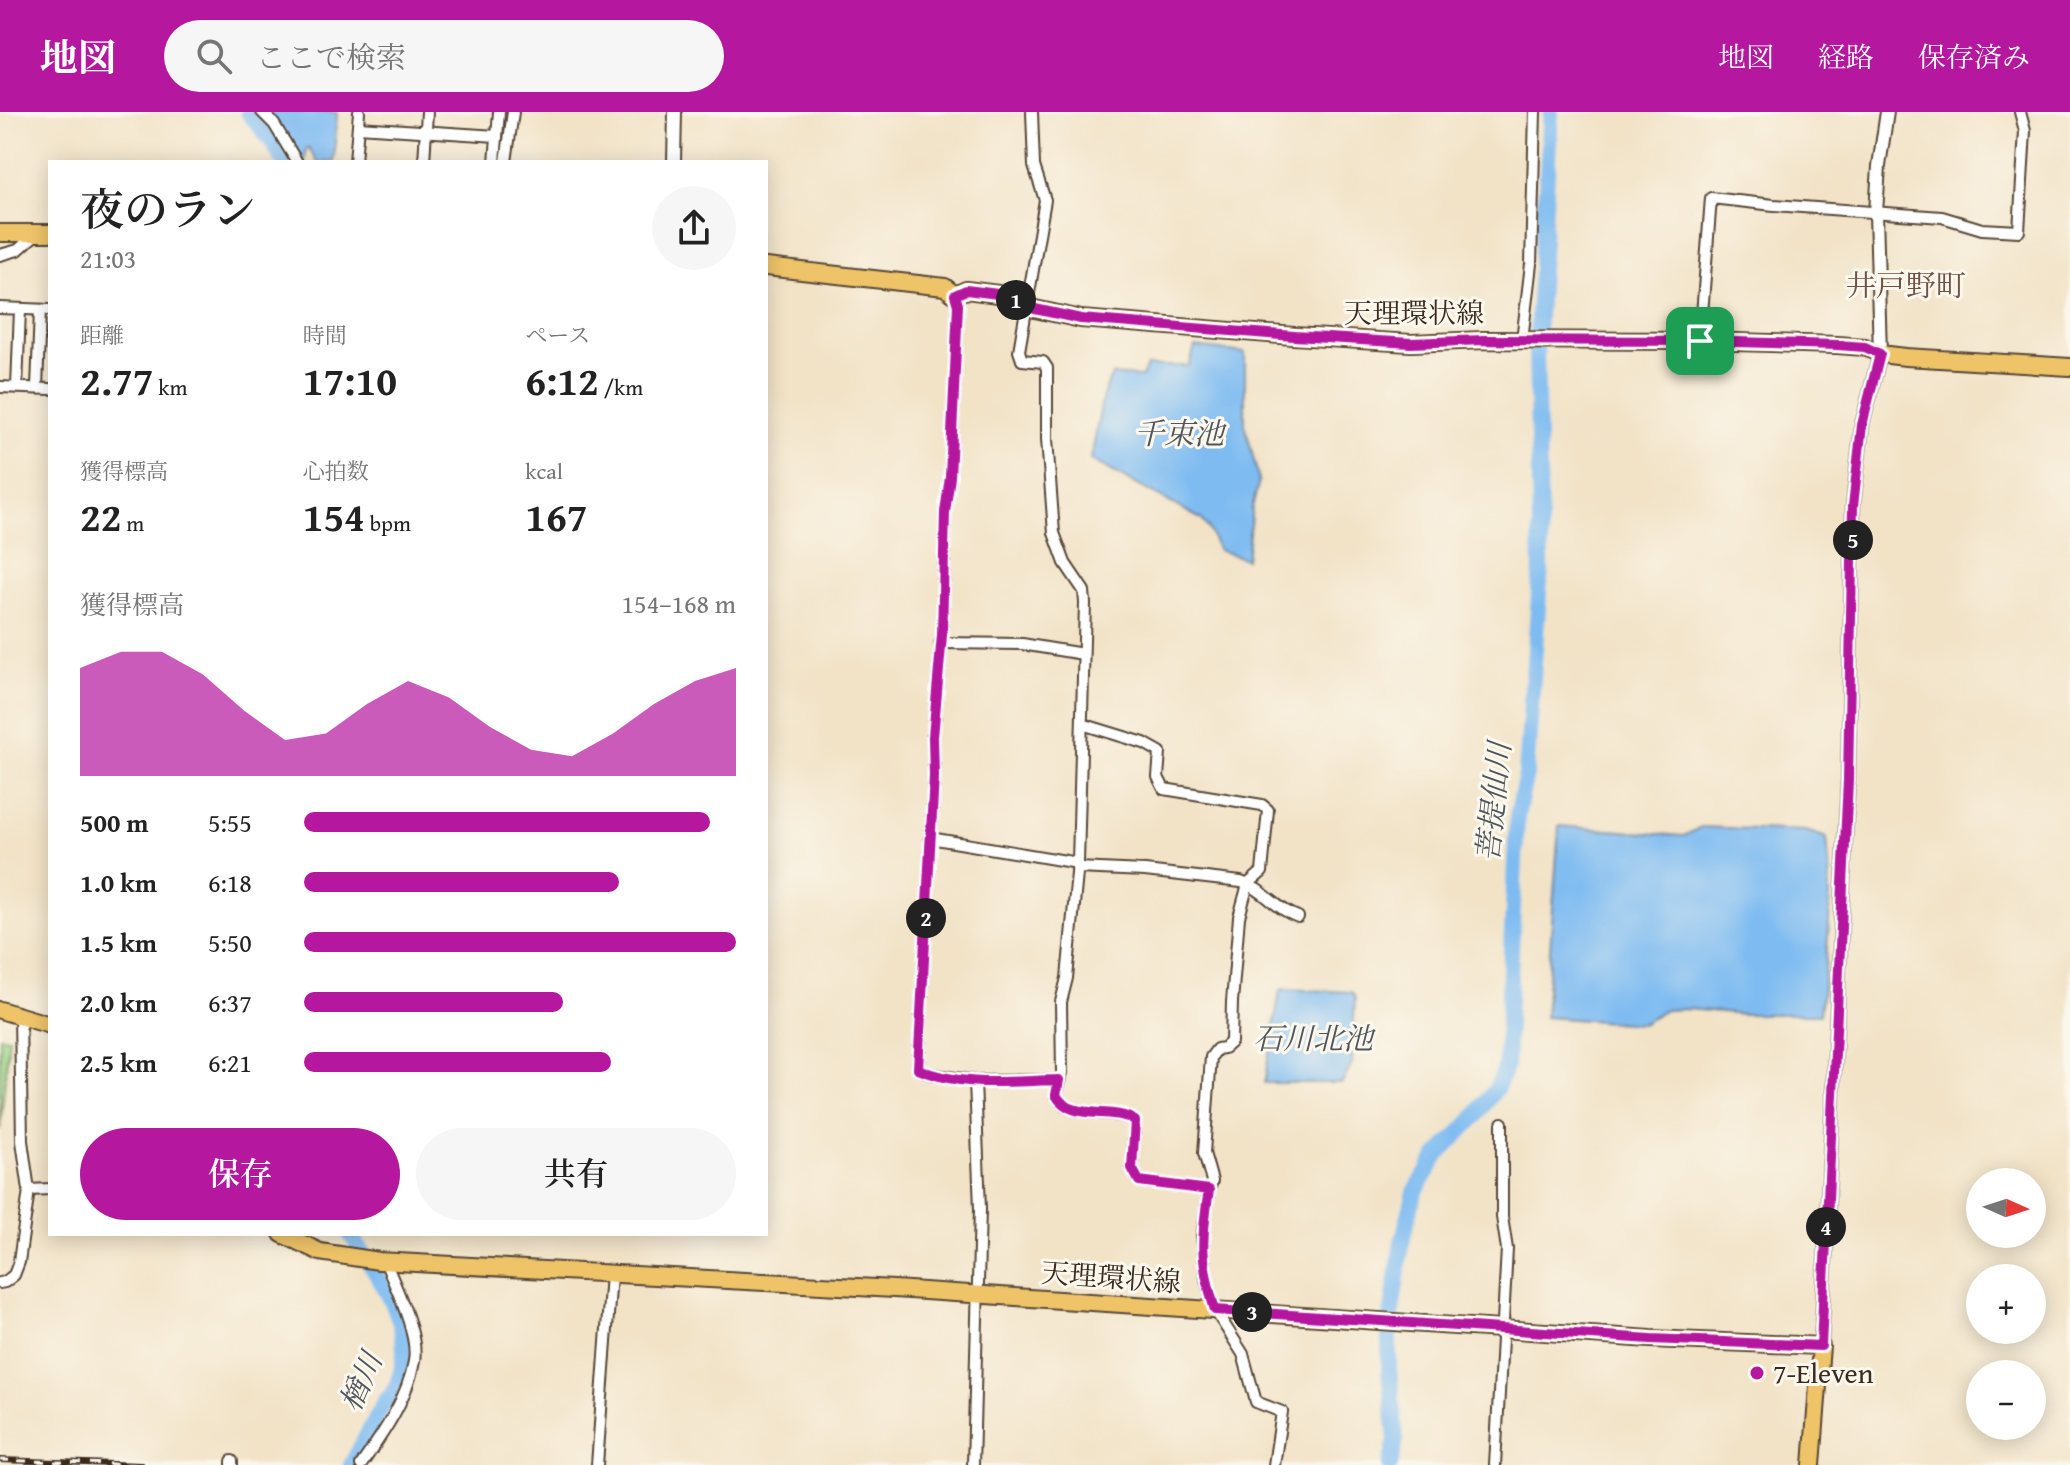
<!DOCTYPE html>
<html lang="ja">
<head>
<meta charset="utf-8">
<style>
	body { margin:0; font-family:"Gentium Book Plus","Noto Serif JP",serif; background:#f6f6f6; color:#222; height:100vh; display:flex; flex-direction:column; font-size:30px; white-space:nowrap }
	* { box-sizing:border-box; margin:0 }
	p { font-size:26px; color:#767676 }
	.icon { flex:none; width:44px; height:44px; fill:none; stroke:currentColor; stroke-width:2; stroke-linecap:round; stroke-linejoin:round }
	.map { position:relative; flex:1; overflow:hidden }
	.side { position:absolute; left:48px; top:48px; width:720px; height:1076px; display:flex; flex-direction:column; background:#fff; border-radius:0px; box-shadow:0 4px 20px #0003 }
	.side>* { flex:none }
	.needle { width:52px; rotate:93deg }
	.buttons { position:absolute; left:1966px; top:1056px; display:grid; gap:16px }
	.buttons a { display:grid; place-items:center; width:80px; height:80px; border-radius:50%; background:#fff; box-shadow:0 4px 20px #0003; font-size:40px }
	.pin { position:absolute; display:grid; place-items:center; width:68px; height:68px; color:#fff; margin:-34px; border-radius:16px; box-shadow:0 4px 12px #0006 }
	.km { position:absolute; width:40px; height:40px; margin:-20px; border-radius:50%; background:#222; color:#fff; font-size:22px; line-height:40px; text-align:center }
	.round { display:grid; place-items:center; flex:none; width:84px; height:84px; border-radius:42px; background:#f6f6f6 }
	.summary { display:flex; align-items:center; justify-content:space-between; height:136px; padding:0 32px }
	h1 { font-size:44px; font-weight:600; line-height:60px }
	.metrics { display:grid; grid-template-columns:repeat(3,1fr); gap:12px; height:136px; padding:8px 32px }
	.metrics div { display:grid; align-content:center }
	.metrics b { font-size:40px; font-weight:600 }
	.metrics small { font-size:22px; font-weight:400 }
	.metrics p { font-size:22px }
	.chart { height:224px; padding:16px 32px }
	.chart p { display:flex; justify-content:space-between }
	.chart svg { width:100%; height:144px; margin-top:8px; fill:#b5179e; opacity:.7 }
	.button { display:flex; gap:16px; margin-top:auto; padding:16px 32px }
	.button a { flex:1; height:92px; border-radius:48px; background:#b5179e; color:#fff; font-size:32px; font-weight:600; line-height:92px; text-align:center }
	.button a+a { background:#f6f6f6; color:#222 }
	ul { padding:0 32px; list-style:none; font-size:26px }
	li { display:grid; grid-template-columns:128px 96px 1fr; align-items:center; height:60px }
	li i { height:20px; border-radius:10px; background:#b5179e }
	header { display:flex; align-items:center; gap:48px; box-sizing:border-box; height:112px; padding:0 40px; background:#b5179e; color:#fff }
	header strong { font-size:38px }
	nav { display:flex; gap:44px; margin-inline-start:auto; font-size:28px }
	.search { width:560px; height:72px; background:#f6f6f6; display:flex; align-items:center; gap:20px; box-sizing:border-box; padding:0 28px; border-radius:44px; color:#767676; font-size:30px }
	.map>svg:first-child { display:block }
	.green { fill:#96d083; stroke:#687d50; stroke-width:2 }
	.water { fill:#7ebbf1; stroke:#5c7288; stroke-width:2 }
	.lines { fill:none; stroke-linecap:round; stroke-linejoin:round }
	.river { stroke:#7ebbf1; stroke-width:16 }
	.minor-casing { stroke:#564637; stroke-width:14 }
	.tertiary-casing { stroke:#564637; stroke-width:16 }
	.primary-casing { stroke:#564637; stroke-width:20 }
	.minor { stroke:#fff; stroke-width:10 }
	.tertiary { stroke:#fff; stroke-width:12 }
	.primary { stroke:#efc469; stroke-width:16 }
	.rail-casing { stroke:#3b2a1e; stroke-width:6 }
	.rail { stroke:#fbf7ec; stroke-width:3; stroke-dasharray:9; stroke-linecap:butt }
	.route-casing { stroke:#fff; stroke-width:16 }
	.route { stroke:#b5179e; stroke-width:10 }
	.poi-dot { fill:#b5179e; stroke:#fbf7ec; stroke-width:3 }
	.labels { text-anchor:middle; stroke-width:6; stroke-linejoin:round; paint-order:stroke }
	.street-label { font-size:28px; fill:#3b2a1e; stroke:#fbf7ec }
	.poi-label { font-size:28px; fill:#3b2a1e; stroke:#fbf7ec; text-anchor:start }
	.neighbourhood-label { font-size:30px; fill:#705344; stroke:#fbf7ec }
	.water-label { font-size:30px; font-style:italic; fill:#4f565d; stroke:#fbf7ec }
</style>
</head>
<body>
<header>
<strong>地図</strong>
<div class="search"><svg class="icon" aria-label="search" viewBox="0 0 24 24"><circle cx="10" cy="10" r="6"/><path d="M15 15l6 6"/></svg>ここで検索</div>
<nav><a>地図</a><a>経路</a><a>保存済み</a></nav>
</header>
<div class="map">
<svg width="2070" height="1353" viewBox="0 0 2070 1353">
	<rect width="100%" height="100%" fill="#fbf7ec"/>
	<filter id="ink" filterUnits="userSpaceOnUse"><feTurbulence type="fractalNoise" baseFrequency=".0125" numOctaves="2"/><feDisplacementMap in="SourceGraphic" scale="16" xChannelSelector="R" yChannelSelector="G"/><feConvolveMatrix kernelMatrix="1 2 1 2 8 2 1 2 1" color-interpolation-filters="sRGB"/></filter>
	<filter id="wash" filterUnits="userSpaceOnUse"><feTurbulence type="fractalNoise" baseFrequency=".006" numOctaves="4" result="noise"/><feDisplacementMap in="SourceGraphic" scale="32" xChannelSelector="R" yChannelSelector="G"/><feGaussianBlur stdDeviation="1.8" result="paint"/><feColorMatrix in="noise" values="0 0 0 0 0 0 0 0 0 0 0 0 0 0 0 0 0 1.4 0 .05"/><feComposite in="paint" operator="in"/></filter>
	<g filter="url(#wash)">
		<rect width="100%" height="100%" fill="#f2e3c7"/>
		<path class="green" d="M 0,925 L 9,926 L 0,1018 Z"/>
		<g class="water">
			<path d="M 269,0 L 337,0 L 334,50 L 318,50 L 308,36 L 306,37 L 305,48 L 300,50 Z"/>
			<path d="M 1195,235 L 1245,241 L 1245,312 L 1259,369 L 1252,396 L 1246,447 L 1218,438 L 1209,417 L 1201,407 L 1091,348 L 1103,283 L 1112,263 L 1142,265 L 1147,254 L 1189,254 Z"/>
			<path d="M 1559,714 L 1684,724 L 1701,715 L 1806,719 L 1827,726 C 1834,789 1827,840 1820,902 L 1743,902 L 1687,897 L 1666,898 L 1641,912 L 1545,905 Z"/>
			<path d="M 1283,877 L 1352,880 L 1355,886 L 1352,952 L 1342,971 L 1264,971 L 1280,879 Z"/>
		</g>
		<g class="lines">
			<g class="river">
				<path d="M 248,0 L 272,30 L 284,50"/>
				<path d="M 350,1122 C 376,1163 417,1211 400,1263 C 397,1273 394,1282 385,1289 L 351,1353"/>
				<path d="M 1390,1353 L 1396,1328 L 1389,1257 L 1389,1220 L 1402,1130 L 1415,1080 L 1437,1044 L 1476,1004 L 1497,975 L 1506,954 L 1517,704 L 1526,662 L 1541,454 L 1536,237 L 1551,0"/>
			</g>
		</g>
	</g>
	<g filter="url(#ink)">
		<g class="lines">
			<g class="minor-casing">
				<g id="minor">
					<path d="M 262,0 L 274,12 L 297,50"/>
					<path d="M 1032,0 L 1034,54 L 1045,88 L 1019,239 L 1022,248 L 1043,250 L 1047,256 L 1047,327 L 1054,421 L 1065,451 L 1084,479 L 1085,491 L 1078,751 L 1067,866 L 1061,890 L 1062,961 L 1056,983 C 1072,1011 1112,994 1135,1009 L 1132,1056 L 1139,1069 L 1209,1078 L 1202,1124 L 1206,1167 L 1215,1198 L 1243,1242 L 1256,1290 L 1282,1300 L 1274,1353"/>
					<path d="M 358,15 L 497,24"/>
					<path d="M 355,50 L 359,0"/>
					<path d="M 424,50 L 427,0"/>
					<path d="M 495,50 L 499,0"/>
					<path d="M 506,50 L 513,0"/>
					<path d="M 0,143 L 18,138 L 36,122"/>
					<path d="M 955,183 L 958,193 L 950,365 L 945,400 L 942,523 L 933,625 L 934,664 L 918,957 L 930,962 L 975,969 L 980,1097 L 973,1353"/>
					<path d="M 0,196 L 50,198"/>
					<path d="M 1522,228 L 1531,152 L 1535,0"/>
					<path d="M 1700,229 L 1711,86 L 1774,93 L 1942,105 L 1982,117 L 2019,119 L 2025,19 L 2020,0"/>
					<path d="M 0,275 L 50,277"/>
					<path d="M 17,275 L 20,197"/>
					<path d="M 37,276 L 40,198"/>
					<path d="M 940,531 L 1022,532 L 1083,542"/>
					<path d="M 1082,612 L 1144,631 L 1160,640 L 1158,665 L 1164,677 L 1262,693 L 1268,698 L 1262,760 L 1248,772 L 1239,805 L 1232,890 L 1231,930 L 1224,936 L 1217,937 L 1211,945 L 1204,1041 L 1212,1069 L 1209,1078"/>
					<path d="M 930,726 L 1078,751"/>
					<path d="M 1077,756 L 1145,759 L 1241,770 C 1263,776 1275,797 1298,805"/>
					<path d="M 975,969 L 1059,968"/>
					<path d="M 29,1078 L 50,1077"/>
					<path d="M 0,1171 L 5,1170 L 14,1163 L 19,1150 L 29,1078 L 22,1029 L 20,903"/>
					<path d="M 232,1349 L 232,1353"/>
					<path d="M 361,1353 C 382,1323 408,1286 414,1249 C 419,1222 395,1174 385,1149"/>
					<path d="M 597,1353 L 611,1162"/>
					<path d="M 1495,1353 L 1507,1137 L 1502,1105 L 1502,1011"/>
				</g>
			</g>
			<g class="tertiary-casing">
				<g id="tertiary">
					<path d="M 674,50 L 675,0"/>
					<path d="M 1821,1234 L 1848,668 L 1853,394 L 1862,313 L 1880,242 L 1876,101 L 1879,54 L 1887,0"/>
				</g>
			</g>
			<g class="primary-casing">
				<g id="primary">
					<path d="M 0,121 L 50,121"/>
					<path d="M 766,155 L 945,175 L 955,183 L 966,178 L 998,182 L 1035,197 L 1081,207 L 1294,224 L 1411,231 L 1484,228 L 1700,229 L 1837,233 L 1865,235 L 1880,242 L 1906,245 L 2070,255"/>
					<path d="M 0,898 L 50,913"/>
					<path d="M 282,1122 L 320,1140 L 379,1149 L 894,1177 L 1651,1227 L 1821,1234 L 1812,1353"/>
				</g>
			</g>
			<use href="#minor" class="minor"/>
			<use href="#tertiary" class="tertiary"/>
			<use href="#primary" class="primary"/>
			<g class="rail-casing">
				<path id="rail" d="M 0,1348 L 141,1353"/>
			</g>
			<use href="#rail" class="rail"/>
		</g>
	</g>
	<g class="lines" filter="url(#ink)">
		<g class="route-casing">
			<path id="route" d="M 966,178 L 998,182 L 1035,197 L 1081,207 L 1294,224 L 1411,231 L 1484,228 L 1700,229 L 1837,233 L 1865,235 L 1880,242 L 1862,313 L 1853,394 L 1848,668 L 1821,1234 L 1651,1227 L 1215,1198 C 1200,1149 1201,1128 1209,1078 L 1139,1069 L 1132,1056 L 1135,1009 C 1112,993 1072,1011 1056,983 L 1059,968 C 1013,969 961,976 918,957 L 934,664 L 933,625 L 942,523 L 945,400 L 950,365 L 958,193 L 955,183 Z"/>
		</g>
		<use href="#route" class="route"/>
	</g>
	<circle class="poi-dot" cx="1757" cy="1261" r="8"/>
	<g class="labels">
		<g class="street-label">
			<text x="1414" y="211">天理環状線</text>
			<text transform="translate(1111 1165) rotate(4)" y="10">天理環状線</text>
		</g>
		<g class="poi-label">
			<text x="1773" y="1271">7-Eleven</text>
		</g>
		<g class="neighbourhood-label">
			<text x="1906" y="184">井戸野町</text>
		</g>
		<g class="water-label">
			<text x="1179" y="332">千束池</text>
			<text transform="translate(1494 690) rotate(-84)" y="10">菩提仙川</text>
			<text x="1313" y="937">石川北池</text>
			<text transform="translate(361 1270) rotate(-66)" y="10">楢川</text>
		</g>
	</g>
</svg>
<div class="buttons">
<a><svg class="needle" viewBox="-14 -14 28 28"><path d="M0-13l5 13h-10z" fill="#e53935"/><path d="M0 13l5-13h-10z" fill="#767676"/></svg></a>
<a>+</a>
<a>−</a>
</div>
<div class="pin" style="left:1700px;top:229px;background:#1e9e55"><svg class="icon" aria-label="arrive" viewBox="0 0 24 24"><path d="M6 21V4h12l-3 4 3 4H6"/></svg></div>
<b class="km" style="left:1016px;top:188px">1</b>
<b class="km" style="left:926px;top:806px">2</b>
<b class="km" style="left:1252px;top:1200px">3</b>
<b class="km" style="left:1826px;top:1115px">4</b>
<b class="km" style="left:1853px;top:428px">5</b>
<section class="side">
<div class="summary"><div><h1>夜のラン</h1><p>21:03</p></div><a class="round"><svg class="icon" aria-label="share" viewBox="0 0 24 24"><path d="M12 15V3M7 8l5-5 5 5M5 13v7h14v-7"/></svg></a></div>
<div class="metrics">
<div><p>距離</p><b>2.77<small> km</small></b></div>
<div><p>時間</p><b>17:10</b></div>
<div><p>ペース</p><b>6:12<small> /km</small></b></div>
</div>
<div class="metrics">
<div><p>獲得標高</p><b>22<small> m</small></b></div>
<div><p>心拍数</p><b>154<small> bpm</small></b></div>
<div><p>kcal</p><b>167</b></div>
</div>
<div class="chart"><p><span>獲得標高</span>154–168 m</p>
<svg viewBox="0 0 160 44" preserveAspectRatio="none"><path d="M0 44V11L10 6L20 6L30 13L40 24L50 33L60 31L70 22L80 15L90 20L100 29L110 36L120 38L130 31L140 22L150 15L160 11V44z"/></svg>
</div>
<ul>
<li><b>500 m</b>5:55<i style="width:94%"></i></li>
<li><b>1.0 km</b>6:18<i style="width:73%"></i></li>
<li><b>1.5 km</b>5:50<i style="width:100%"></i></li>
<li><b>2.0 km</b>6:37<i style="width:60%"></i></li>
<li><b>2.5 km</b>6:21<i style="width:71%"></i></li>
</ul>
<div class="button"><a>保存</a><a>共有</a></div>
</section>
</div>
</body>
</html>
